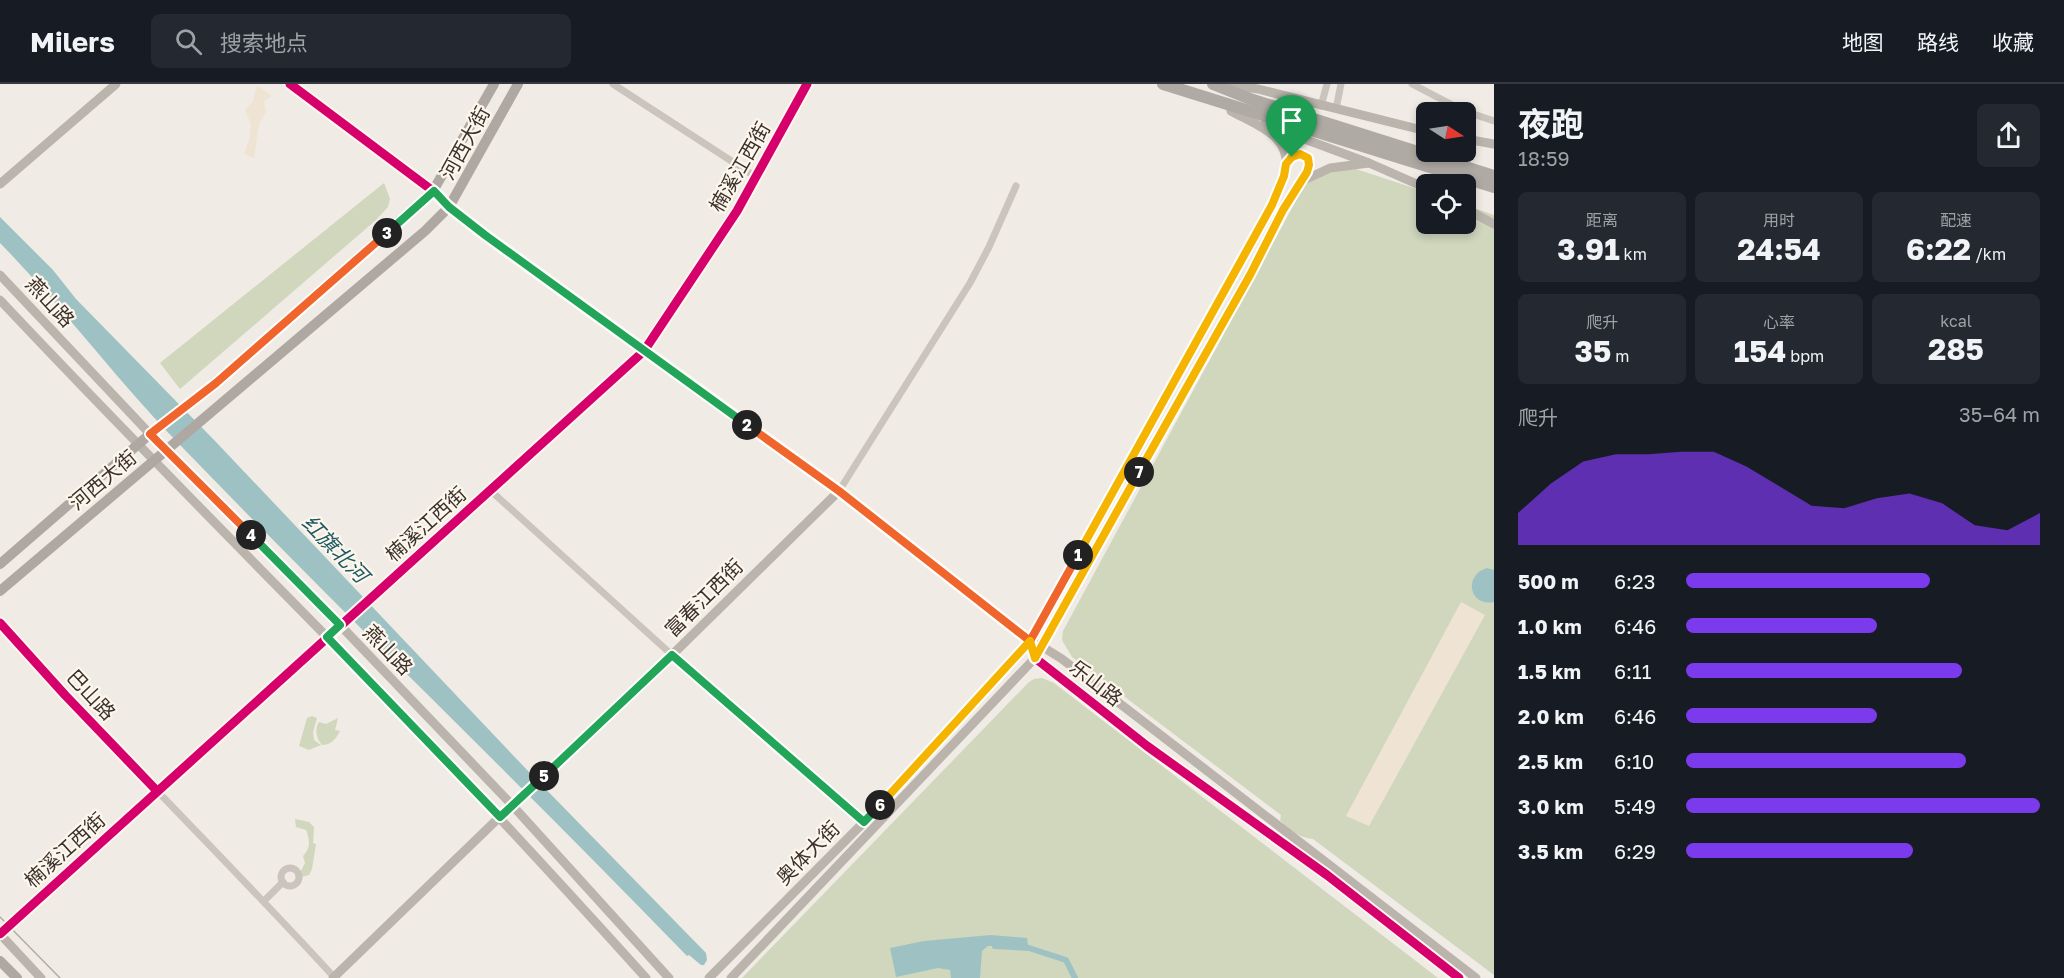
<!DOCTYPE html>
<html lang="zh">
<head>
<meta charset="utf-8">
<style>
	body { margin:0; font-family:"Golos Text","Noto Sans SC",sans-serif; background:#242831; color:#f1f3f6; height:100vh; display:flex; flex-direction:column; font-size:22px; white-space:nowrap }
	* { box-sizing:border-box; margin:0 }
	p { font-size:20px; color:#9ea1a6 }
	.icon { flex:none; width:33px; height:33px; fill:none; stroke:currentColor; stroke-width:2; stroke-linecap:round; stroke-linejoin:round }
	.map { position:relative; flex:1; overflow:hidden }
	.side { display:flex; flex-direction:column; background:#171b24; width:570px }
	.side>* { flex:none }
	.needle { width:39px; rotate:102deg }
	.fabs { position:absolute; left:1416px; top:18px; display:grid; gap:12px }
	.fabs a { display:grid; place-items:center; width:60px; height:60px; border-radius:9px; background:#171b24; box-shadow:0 3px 9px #0003; font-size:30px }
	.pin { position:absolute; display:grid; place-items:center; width:51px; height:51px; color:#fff; margin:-62px -26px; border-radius:50% 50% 50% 0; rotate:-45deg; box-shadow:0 0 6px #0007 }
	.pin .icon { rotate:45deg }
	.km { position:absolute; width:30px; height:30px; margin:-15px; border-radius:50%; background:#222; color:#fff; font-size:16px; line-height:30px; text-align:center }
	.round { display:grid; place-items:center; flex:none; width:63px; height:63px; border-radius:9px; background:#242831 }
	.headline { display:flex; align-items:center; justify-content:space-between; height:102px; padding:0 24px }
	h1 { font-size:33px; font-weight:700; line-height:45px }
	.stats { display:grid; grid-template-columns:repeat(3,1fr); gap:9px; height:102px; padding:6px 24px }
	.stats div { display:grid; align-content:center; border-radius:9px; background:#242831; text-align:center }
	.stats b { font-size:30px; font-weight:700 }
	.stats small { font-size:16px; font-weight:400 }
	.stats p { font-size:16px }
	.chart { height:168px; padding:12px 24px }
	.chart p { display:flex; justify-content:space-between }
	.chart svg { width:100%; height:108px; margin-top:6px; fill:#7c3aed; opacity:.7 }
	ul { padding:0 24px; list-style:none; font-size:20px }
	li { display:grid; grid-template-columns:96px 72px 1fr; align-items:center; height:45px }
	li i { height:15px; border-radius:8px; background:#7c3aed }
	header { display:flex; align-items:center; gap:36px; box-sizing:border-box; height:84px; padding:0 30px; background:#171b24; border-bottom:2px solid #363941 }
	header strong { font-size:28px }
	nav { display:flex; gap:33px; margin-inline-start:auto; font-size:21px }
	.search { width:420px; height:54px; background:#242831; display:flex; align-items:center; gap:15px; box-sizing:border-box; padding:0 21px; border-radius:9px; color:#9ea1a6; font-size:22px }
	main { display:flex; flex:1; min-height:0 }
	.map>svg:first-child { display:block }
	.green { fill:#d0d7bd }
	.plaza { fill:#efe4d3 }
	.water { fill:#9ec2c3 }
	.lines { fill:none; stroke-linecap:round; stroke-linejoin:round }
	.canal { stroke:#9ec2c3; stroke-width:6 }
	.street { stroke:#cac4bd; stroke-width:7 }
	.secondary { stroke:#bab4ad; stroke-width:9 }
	.primary { stroke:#afa8a2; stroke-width:10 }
	.highway { stroke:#afaaa3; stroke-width:12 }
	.tram { stroke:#b2aca7; stroke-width:1.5 }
	.cycleway-casing { stroke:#fcf6ed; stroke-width:13 }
	.cycleway { stroke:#d6006c; stroke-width:9 }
	.split-1-casing { stroke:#fff; stroke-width:12 }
	.split-2-casing { stroke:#fff; stroke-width:12 }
	.split-3-casing { stroke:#fff; stroke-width:12 }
	.split-4-casing { stroke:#fff; stroke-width:12 }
	.split-5-casing { stroke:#fff; stroke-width:12 }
	.split-6-casing { stroke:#fff; stroke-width:12 }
	.split-7-casing { stroke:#fff; stroke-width:12 }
	.split-8-casing { stroke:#fff; stroke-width:12 }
	.split-1 { stroke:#f5b400; stroke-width:8 }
	.split-2 { stroke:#f0652b; stroke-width:8 }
	.split-3 { stroke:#22a559; stroke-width:8 }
	.split-4 { stroke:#f0652b; stroke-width:8 }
	.split-5 { stroke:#22a559; stroke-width:8 }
	.split-6 { stroke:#22a559; stroke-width:8 }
	.split-7 { stroke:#f5b400; stroke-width:8 }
	.split-8 { stroke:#f5b400; stroke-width:8 }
	.labels { text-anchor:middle; stroke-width:4.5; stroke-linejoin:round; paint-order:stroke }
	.street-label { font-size:20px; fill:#3c312a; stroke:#fcf6ed }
	.water-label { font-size:21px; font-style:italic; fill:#1b5962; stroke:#fcf6ed }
</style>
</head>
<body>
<header>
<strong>Milers</strong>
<div class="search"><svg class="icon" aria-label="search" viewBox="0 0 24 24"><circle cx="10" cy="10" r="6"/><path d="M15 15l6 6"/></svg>搜索地点</div>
<nav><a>地图</a><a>路线</a><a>收藏</a></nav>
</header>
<main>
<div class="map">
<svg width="1494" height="894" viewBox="0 0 1494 894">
	<rect width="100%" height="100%" fill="#f0ebe4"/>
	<g class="green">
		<path d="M 1356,85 L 1426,108 L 1426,140 L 1466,140 L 1466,121 L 1494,131 L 1494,891 L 1313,755 C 1300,754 1289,746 1280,736 L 1281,731 L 1072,573 L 1062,556 L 1063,547 L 1305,100 L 1334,86 Z"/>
		<path d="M 384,99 L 390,115 L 388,123 L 376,136 L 180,305 L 160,279 Z"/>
		<path d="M 1042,594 L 1054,599 L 1438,894 L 742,894 L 1029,598 L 1034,595 Z"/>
		<path d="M 312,632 L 317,634 L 313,648 L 314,656 L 321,661 L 309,666 L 299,662 L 307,634 Z"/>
		<path d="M 338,634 L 335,646 L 340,647 C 336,655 331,661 322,661 C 317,656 314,645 319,638 L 326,640 Z"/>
		<path d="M 295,735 L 309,738 L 314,743 L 313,759 L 316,760 L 312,785 L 309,791 L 301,793 L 300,789 L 305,779 L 303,772 C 311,764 310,756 306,746 L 296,743 Z"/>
	</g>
	<g class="plaza">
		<path d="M 257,1 L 272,12 L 264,17 L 266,28 L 259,40 L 254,74 L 244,70 L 250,52 L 251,40 L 245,26 L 253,17 Z"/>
		<path d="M 1461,518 L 1485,531 L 1369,742 L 1346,732 Z"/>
	</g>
	<g class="water">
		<path d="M 0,133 L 53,186 L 76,215 L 216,358 L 528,687 L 706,869 L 707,876 L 704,881 L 701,881 L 689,871 L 687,872 C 521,700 348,535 182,363 C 118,298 64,224 0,159 Z"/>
		<path d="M 1487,484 L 1494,486 L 1494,518 C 1469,523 1463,491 1487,484 Z"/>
		<path d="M 991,851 L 1027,854 L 1028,862 L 988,862 L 982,867 L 980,894 L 951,894 L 950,886 L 938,884 L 896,893 L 890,864 L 924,857 Z"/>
	</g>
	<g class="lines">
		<path class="canal" d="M 995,862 L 1029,864 L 1066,876 L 1075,894"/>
		<g class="street">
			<path d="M 613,0 L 756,93"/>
			<path d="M 1412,0 L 1464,27 L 1494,37"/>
			<path d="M 1321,22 L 1327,0"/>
			<path d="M 1336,25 L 1341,0"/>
			<path d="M 490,406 L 672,571 L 864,738"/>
			<path d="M 839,407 L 970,199 L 989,163 L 1016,102"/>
			<path d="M 0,539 C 108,660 224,773 334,893"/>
			<circle cx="290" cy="793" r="9"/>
			<path d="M 264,817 L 283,798"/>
			<path d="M 0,850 L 644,267 L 737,127 L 807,0"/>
		</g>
		<g class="secondary">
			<path d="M 290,0 L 433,107 L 449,123 L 485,151 L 839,407 L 1030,557 L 1035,574 L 1090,617 L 1147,662 L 1327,791 L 1459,894"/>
			<path d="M 1226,0 L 1258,5 L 1426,47"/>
			<path d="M 1264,40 L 1369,79 L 1426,104"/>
			<path d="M 1466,55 L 1494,60"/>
			<path d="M 1286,80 L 1292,73 L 1300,70 L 1308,74 L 1309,81 L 1301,96"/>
			<path d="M 0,100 L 116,0"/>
			<path d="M 1466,125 L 1494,140"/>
			<path d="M 0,191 L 150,350 L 340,541 L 512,721 L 669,894"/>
			<path d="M 0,216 C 107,330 218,442 328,554 C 437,665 542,779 646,894"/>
			<path d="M 1038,560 L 1062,575 L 1476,894"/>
			<path d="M 0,850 L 41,894"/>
			<path d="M 333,894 L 512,721 L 672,571 L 839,407"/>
			<path d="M 709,894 L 864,738 L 1030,557 L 1272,121 C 1276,112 1282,101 1285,91 C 1294,52 1258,42 1231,27"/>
			<path d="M 731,894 L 1035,574 L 1300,98 L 1330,84 L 1369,79"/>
		</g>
		<g class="primary">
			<path d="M 0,480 L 150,350 L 216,299 L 433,107 L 494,0"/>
			<path d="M 0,507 L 425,147 L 449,123 L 518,0"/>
			<path d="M 0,877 L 17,894"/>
		</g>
		<g class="highway">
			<path d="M 1163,0 L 1494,103"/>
			<path d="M 1213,0 L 1253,16 L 1494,92"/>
		</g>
		<path class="tram" d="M 0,833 L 60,894"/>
		<g class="cycleway-casing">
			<g id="cycleway">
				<path d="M 290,0 L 433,107 L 449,123 L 485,151 L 839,407 L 1030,557 L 1035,574 L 1090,617 L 1147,662 L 1327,791 L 1459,894"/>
				<path d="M 0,539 L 65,611 L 157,707"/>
				<path d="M 0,850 L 644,267 L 737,127 L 807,0"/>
			</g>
		</g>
		<use href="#cycleway" class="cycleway"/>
	</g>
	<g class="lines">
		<g class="split-1-casing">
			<path id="split-1" d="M 1078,471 L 1272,121 L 1284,92 L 1286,80 L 1292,73"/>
		</g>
		<g class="split-2-casing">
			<path id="split-2" d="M 747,341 L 839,407 L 1030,557 L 1078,471"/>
		</g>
		<g class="split-3-casing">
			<path id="split-3" d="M 387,149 L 434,107 L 449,123 L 485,151 L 747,341"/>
		</g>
		<g class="split-4-casing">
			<path id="split-4" d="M 251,451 L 150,350 L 216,299 L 387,149"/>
		</g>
		<g class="split-5-casing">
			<path id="split-5" d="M 251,451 L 340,541 L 327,553 L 500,733 L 544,692"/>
		</g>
		<g class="split-6-casing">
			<path id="split-6" d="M 544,692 L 672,571 L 864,738 L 880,721"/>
		</g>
		<g class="split-7-casing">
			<path id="split-7" d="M 880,721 L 1030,557 L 1035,574 L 1139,388"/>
		</g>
		<g class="split-8-casing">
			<path id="split-8" d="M 1139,388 L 1250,191 L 1283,126 L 1307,88 L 1309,81 L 1308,74 L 1300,70 L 1292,73"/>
		</g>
		<use href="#split-1" class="split-1"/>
		<use href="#split-2" class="split-2"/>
		<use href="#split-3" class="split-3"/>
		<use href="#split-4" class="split-4"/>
		<use href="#split-5" class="split-5"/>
		<use href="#split-6" class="split-6"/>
		<use href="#split-7" class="split-7"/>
		<use href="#split-8" class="split-8"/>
	</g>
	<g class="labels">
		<g class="street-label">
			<text transform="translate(465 59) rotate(-61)" y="7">河西大街</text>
			<text transform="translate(740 83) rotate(-60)" y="7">楠溪江西街</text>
			<text transform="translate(50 218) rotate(47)" y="7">燕山路</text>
			<text transform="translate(103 396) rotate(-40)" y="7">河西大街</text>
			<text transform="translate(426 440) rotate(-42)" y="7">楠溪江西街</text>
			<text transform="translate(704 514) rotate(-45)" y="7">富春江西街</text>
			<text transform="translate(388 566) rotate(46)" y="7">燕山路</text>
			<text transform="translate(1096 599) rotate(38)" y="7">乐山路</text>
			<text transform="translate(91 611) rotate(47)" y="7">巴山路</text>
			<text transform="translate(65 766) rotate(-42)" y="7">楠溪江西街</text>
			<text transform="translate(808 769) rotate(-45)" y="7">奥体大街</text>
		</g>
		<g class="water-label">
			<text transform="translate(335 465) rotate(46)" y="7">红旗北河</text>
		</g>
	</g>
</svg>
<div class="fabs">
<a><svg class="needle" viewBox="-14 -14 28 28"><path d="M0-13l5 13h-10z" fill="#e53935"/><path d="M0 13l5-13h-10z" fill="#9ea1a6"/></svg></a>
<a><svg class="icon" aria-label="locate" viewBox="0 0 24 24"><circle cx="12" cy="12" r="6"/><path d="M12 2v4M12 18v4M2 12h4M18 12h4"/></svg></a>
</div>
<div class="pin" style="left:1292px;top:73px;background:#1e9e55"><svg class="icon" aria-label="arrive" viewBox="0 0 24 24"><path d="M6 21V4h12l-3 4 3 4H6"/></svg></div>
<b class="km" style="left:1078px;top:471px">1</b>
<b class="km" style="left:747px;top:341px">2</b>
<b class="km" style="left:387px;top:149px">3</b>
<b class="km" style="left:251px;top:451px">4</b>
<b class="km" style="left:544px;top:692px">5</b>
<b class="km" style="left:880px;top:721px">6</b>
<b class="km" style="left:1139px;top:388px">7</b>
</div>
<section class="side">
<div class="headline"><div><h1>夜跑</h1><p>18:59</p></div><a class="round"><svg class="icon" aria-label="share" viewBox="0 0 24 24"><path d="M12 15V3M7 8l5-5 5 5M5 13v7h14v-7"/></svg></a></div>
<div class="stats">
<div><p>距离</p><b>3.91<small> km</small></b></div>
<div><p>用时</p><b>24:54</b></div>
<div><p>配速</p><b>6:22<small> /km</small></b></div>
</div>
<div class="stats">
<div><p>爬升</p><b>35<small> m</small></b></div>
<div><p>心率</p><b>154<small> bpm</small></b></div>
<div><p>kcal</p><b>285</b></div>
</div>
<div class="chart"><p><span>爬升</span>35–64 m</p>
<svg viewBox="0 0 160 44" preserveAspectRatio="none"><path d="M0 44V31L10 19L20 10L30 7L40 7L50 6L60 6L70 12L80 20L90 28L100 29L110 25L120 23L130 27L140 36L150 38L160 31V44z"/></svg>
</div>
<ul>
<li><b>500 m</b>6:23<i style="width:69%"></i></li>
<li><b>1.0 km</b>6:46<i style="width:54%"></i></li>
<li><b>1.5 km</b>6:11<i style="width:78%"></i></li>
<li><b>2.0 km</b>6:46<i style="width:54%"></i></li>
<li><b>2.5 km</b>6:10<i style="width:79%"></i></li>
<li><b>3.0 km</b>5:49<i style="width:100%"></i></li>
<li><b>3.5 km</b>6:29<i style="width:64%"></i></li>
</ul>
</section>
</main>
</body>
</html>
